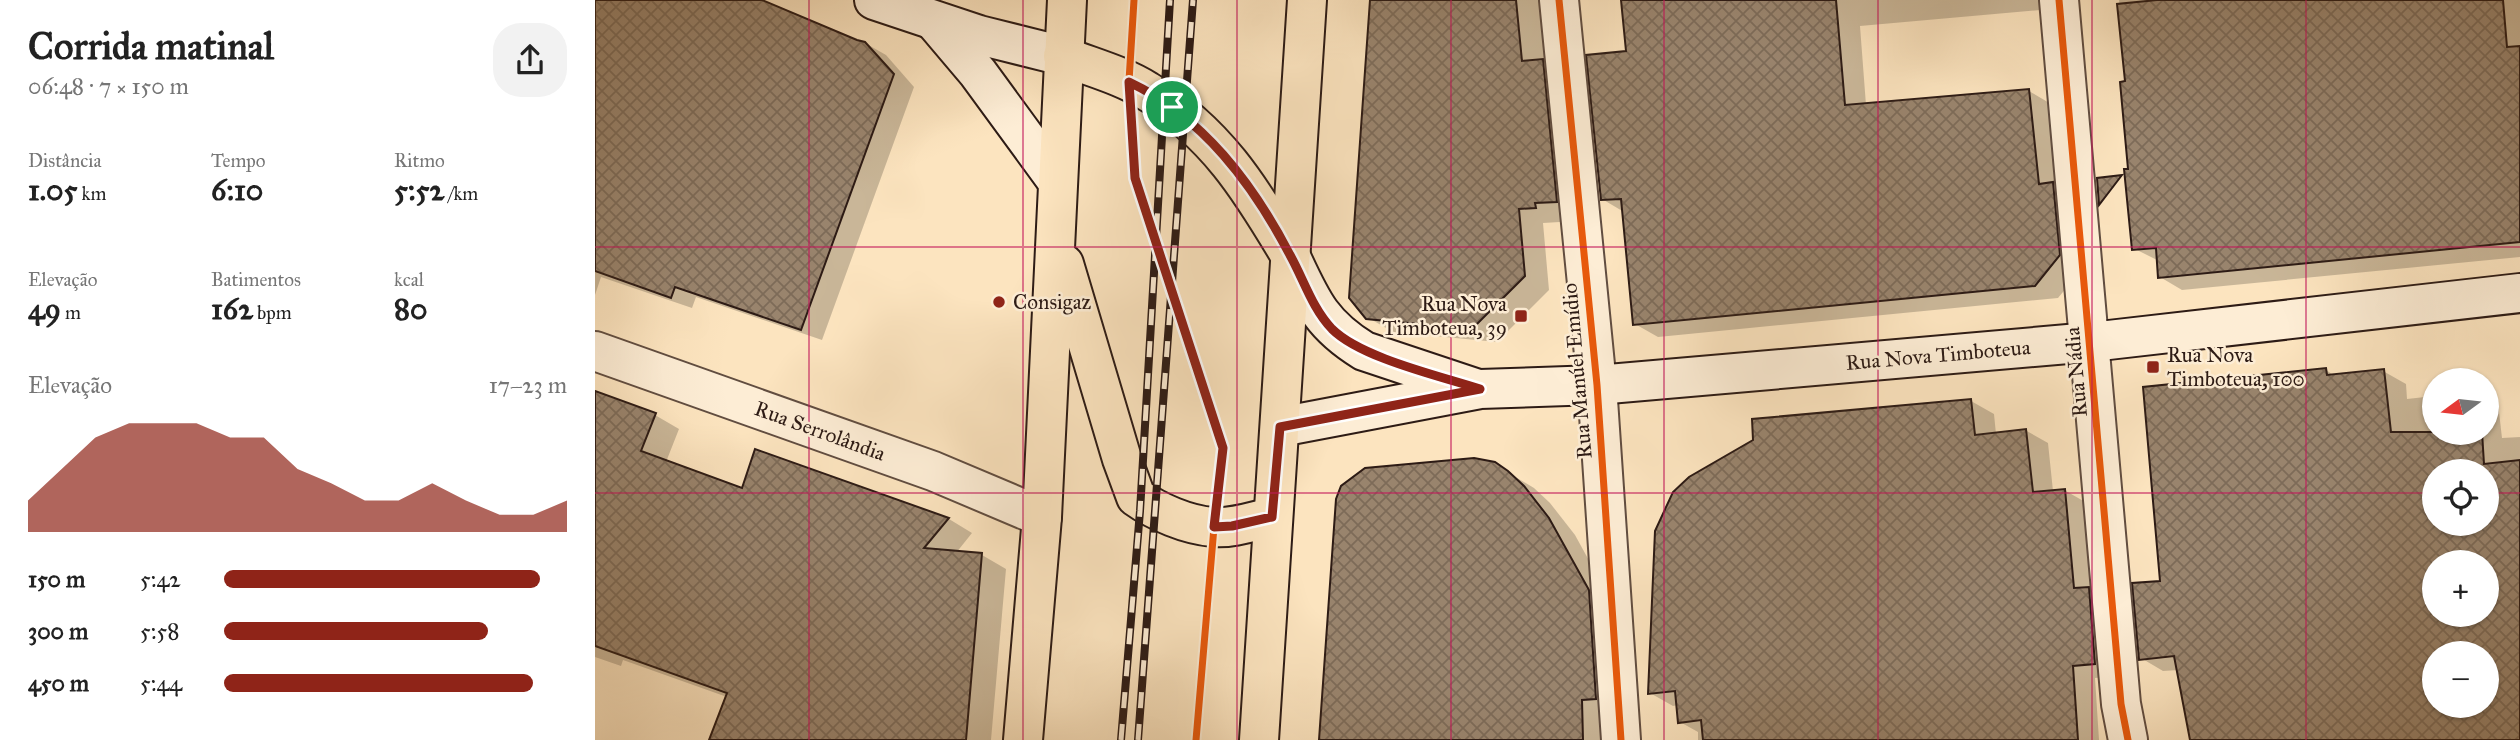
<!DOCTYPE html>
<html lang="pt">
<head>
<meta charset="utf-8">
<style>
	body { margin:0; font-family:"IM FELL Great Primer",serif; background:#f2f2f2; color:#222; height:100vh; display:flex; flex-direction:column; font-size:26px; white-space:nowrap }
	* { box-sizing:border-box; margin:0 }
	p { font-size:23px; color:#767676 }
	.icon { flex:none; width:38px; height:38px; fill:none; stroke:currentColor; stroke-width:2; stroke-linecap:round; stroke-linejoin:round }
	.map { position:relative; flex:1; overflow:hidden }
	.panel { display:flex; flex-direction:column; background:#fff; width:595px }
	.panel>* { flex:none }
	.needle { width:46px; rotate:255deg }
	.tools { position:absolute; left:1827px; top:368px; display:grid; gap:14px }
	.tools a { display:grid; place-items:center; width:77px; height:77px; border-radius:50%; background:#fff; box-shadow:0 2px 5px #0004; font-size:35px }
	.pin { position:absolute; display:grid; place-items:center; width:60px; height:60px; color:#fff; margin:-30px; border:4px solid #fff; border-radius:50%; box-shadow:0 2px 7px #0007 }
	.round { display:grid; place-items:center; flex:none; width:74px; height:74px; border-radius:28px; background:#f2f2f2 }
	.headline { display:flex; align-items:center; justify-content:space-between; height:119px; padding:0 28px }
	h1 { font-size:38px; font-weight:700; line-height:52px }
	.metrics { display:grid; grid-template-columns:repeat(3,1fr); gap:10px; height:119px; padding:7px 28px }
	.metrics div { display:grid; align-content:center }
	.metrics b { font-size:30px; font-weight:700 }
	.metrics small { font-size:19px; font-weight:400 }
	.metrics p { font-size:19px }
	.chart { height:196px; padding:14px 28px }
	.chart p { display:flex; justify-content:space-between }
	.chart svg { width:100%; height:126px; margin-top:7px; fill:#8f2418; opacity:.7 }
	ul { padding:0 28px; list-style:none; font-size:23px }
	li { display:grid; grid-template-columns:112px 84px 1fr; align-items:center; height:52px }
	li i { height:18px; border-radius:9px; background:#8f2418 }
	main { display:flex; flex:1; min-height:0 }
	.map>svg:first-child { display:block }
	.shadow { fill:#0003; fill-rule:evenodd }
	.building { fill:url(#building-cross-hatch); stroke:#2d1b15; stroke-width:2; fill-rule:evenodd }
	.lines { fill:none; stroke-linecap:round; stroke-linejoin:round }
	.street-casing { stroke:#614d40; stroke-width:42 }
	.secondary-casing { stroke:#2d1b15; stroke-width:42 }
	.primary-casing { stroke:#2d1b15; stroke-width:42 }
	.street { stroke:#fdedd5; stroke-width:38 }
	.secondary { stroke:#fdedd5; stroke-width:38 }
	.primary { stroke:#fce4bf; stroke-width:38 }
	.rail-casing { stroke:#2d1b15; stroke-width:8 }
	.rail { stroke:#fdedd5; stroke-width:5; stroke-dasharray:16; stroke-linecap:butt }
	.cycleway-casing { stroke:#fdedd5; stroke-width:11 }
	.cycleway { stroke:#e8590c; stroke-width:7 }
	.route-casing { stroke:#fff; stroke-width:14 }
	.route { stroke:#8f2418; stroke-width:9 }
	.grid { fill:none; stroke:#c2185b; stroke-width:2; stroke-opacity:0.55 }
	.poi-dot { fill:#8f2418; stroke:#fdedd5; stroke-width:2.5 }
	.labels { text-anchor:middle; stroke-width:5; stroke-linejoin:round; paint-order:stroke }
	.poi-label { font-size:21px; fill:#2d1b15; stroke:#fdedd5; text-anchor:start }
	.street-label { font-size:21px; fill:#2d1b15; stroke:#fdedd5 }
</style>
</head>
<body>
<main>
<section class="panel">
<div class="headline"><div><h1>Corrida matinal</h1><p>06:48 · 7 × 150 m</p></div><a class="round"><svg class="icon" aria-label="share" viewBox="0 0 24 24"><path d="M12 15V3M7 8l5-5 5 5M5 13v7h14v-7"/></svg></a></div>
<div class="metrics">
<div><p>Distância</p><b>1.05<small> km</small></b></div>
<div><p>Tempo</p><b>6:10</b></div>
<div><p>Ritmo</p><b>5:52<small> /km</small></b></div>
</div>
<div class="metrics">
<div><p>Elevação</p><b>49<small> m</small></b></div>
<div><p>Batimentos</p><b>162<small> bpm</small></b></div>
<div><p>kcal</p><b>80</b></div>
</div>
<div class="chart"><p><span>Elevação</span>17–23 m</p>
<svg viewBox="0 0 160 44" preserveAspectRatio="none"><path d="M0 44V33L10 22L20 11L30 6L40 6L50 6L60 11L70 11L80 22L90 27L100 33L110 33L120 27L130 33L140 38L150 38L160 33V44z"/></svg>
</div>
<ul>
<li><b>150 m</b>5:42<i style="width:92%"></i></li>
<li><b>300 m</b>5:58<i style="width:77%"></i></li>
<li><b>450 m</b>5:44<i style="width:90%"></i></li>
</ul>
</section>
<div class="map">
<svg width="1925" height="740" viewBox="0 0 1925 740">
	<defs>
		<pattern id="building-cross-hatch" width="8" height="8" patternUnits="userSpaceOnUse" patternTransform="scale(1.75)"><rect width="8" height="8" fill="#99846d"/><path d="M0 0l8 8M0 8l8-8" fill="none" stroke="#7d6b58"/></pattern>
	</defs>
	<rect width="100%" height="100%" fill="#fce4bf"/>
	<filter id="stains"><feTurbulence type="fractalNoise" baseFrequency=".00286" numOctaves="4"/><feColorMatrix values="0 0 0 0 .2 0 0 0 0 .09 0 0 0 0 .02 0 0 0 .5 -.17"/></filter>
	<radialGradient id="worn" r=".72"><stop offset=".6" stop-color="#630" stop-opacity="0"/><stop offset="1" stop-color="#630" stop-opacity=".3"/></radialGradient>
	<g class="shadow">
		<path d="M 0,0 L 158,0 L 270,43 L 291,55 L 319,87 L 227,340 L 101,297 L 97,308 L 6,277 L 0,295 Z"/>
		<path d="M 777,0 L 944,0 L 950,63 L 973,76 L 986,216 L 965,217 L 965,222 L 948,223 L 954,290 L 902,342 L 798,332 L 772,317 Z"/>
		<path d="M 1028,0 L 1445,0 L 1446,10 L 1265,26 L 1271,105 L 1434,91 L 1456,104 L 1487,269 L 1463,298 L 1063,337 L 1040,324 L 1029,212 L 1007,199 L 1033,53 Z"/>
		<path d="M 1524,0 L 1925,0 L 1925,257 L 1587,290 L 1565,277 L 1564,261 L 1538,248 L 1532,83 Z"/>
		<path d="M 1731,370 L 1740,376 L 1788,371 L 1811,384 L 1812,399 L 1839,396 L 1839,432 L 1892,432 L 1892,397 L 1903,403 L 1907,438 L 1925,437 L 1925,740 L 1597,740 L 1584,670 L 1568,671 L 1546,658 L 1567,582 ZM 1839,471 L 1892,471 L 1892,523 L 1839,523 ZM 1839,562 L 1892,562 L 1892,614 L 1839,614 ZM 1839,653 L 1892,653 L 1892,705 L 1839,705 Z"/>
		<path d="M 0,393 L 60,415 L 84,429 L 71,462 L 148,490 L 162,451 L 354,519 L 377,533 L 361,553 L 387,555 L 411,569 L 396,740 L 116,740 L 132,697 L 28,660 L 26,666 L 0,657 Z"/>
		<path d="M 1376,401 L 1399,414 L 1401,434 L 1430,430 L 1453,443 L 1458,491 L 1469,490 L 1492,503 L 1523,676 L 1500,678 L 1504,740 L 1103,740 L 1103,732 L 1085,722 L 1083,705 L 1078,706 L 1055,693 Z"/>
		<path d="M 912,472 L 939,488 L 955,503 L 980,535 L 1019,606 L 1013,740 L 725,740 Z"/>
	</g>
	<g class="building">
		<path d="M 0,0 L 167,0 L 262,40 L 270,42 L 299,74 L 206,330 L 80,287 L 76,298 L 0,271 Z"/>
		<path d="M 775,0 L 921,0 L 927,61 L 948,59 L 962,202 L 940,203 L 941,208 L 924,209 L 930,276 L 877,329 L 771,319 L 754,298 Z"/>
		<path d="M 1026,0 L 1241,0 L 1250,105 L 1434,89 L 1444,184 L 1458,182 L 1465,255 L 1440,286 L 1038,325 L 1026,199 L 1006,200 L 991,55 L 1031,51 Z"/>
		<path d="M 1562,0 L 1908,0 L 1912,47 L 1925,46 L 1925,242 L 1563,278 L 1561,248 L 1537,250 L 1529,169 L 1533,169 L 1525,82 L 1530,81 L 1522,4 Z"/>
		<path d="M 1527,175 L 1504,205 L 1502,178 Z"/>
		<path d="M 1731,368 L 1732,375 L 1789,369 L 1796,432 L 1887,432 L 1889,464 L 1925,460 L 1925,740 L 1595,740 L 1579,656 L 1544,660 L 1537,583 L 1565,581 L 1548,387 ZM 1839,471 L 1892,471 L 1892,523 L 1839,523 ZM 1839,562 L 1892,562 L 1892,614 L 1839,614 ZM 1839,653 L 1892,653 L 1892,705 L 1839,705 Z"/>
		<path d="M 0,391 L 61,413 L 46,451 L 147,488 L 160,449 L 354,518 L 329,548 L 387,553 L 371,740 L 114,740 L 132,693 L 0,646 Z"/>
		<path d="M 1376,399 L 1380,435 L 1431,429 L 1438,492 L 1470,489 L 1479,588 L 1494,587 L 1500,664 L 1478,666 L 1483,740 L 1108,740 L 1106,720 L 1083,723 L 1080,691 L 1053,694 L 1060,531 L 1078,492 L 1094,477 L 1158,440 L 1157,419 Z"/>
		<path d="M 879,458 L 900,462 L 913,471 L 929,486 L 954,518 L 994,590 L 1001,699 L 987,700 L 988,740 L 724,740 L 741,499 L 746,486 L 770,468 Z"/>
	</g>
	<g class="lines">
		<g class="street-casing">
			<g id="street">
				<path d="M 964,0 L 1002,385 L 1026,740"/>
				<path d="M 1464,0 L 1526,704 L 1533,740"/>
				<path d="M 0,351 L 338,471 L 447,517"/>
			</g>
		</g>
		<g class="secondary-casing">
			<g id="secondary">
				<path d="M 279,0 L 384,35 L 468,56"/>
				<path d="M 339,21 L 383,73 L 462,181"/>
				<path d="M 695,255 C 716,300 725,324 769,351 L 880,388"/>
				<path d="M 685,427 L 885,389 L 1002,385 L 1496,342 L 1925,293"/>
			</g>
		</g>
		<g class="primary-casing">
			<g id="primary">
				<path d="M 468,56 C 495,67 527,75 552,91 C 620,131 656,189 695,255"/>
				<path d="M 469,264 L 527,459 L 541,497 C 562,512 592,525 618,527 C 637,529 659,521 677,517"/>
				<path d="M 428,740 L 447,517 L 472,0"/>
				<path d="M 664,740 L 712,0"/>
			</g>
		</g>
		<use href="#street" class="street"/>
		<use href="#secondary" class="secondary"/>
		<use href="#primary" class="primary"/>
		<g class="rail-casing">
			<g id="rail">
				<path d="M 526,740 L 545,511 L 575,0"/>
				<path d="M 543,740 L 598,0"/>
			</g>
		</g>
		<use href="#rail" class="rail"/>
		<g class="cycleway-casing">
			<g id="cycleway">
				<path d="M 539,0 L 534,81 L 540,178 L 628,448 L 619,527 L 601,740"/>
				<path d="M 964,0 L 1002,385 L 1026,740"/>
				<path d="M 1464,0 L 1526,704 L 1533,740"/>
			</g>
		</g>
		<use href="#cycleway" class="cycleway"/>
	</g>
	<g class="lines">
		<g class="route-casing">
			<path id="route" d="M 534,82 C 608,117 658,184 695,255 C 709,280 717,308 737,329 C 766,358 845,376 885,389 L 685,427 L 677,517 L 637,526 L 619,527 L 628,448 L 540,178 Z"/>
		</g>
		<use href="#route" class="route"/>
	</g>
	<path class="grid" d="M 214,0 L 214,740M 428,0 L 428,740M 642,0 L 642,740M 856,0 L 856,740M 1069,0 L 1069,740M 1283,0 L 1283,740M 1497,0 L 1497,740M 1711,0 L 1711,740M 0,247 L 1925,247M 0,493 L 1839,493M 1892,493 L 1925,493"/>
	<g class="poi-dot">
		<circle cx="404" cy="302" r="7"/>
		<rect x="919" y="309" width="14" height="14" rx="3.5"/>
		<rect x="1551" y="360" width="14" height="14" rx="3.5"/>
	</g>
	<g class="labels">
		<g class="poi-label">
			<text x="418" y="309">Consigaz</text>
			<text x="912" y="311" text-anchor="end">Rua Nova<tspan x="912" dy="24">Timboteua, 39</tspan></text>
			<text x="1572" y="362">Rua Nova<tspan x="1572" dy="24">Timboteua, 100</tspan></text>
		</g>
		<g class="street-label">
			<text transform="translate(1343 355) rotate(-5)" y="7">Rua Nova Timboteua</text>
			<text transform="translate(982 371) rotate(-95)" y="7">Rua Manúel Emídio</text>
			<text transform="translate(1481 372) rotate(-95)" y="7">Rua Nádia</text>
			<text transform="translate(225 431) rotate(20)" y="7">Rua Serrolândia</text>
		</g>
	</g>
	<rect width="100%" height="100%" filter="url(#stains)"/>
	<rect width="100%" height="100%" fill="url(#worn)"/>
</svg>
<div class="tools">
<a><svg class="needle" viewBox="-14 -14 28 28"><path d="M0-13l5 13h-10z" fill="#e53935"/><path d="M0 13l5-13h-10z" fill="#767676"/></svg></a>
<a><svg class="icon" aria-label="locate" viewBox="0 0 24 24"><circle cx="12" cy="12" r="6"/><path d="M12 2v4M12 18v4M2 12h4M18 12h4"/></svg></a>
<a>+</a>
<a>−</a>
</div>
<div class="pin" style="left:577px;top:107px;background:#1e9e55"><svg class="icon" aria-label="arrive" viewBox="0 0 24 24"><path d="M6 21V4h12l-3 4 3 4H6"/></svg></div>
</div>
</main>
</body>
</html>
